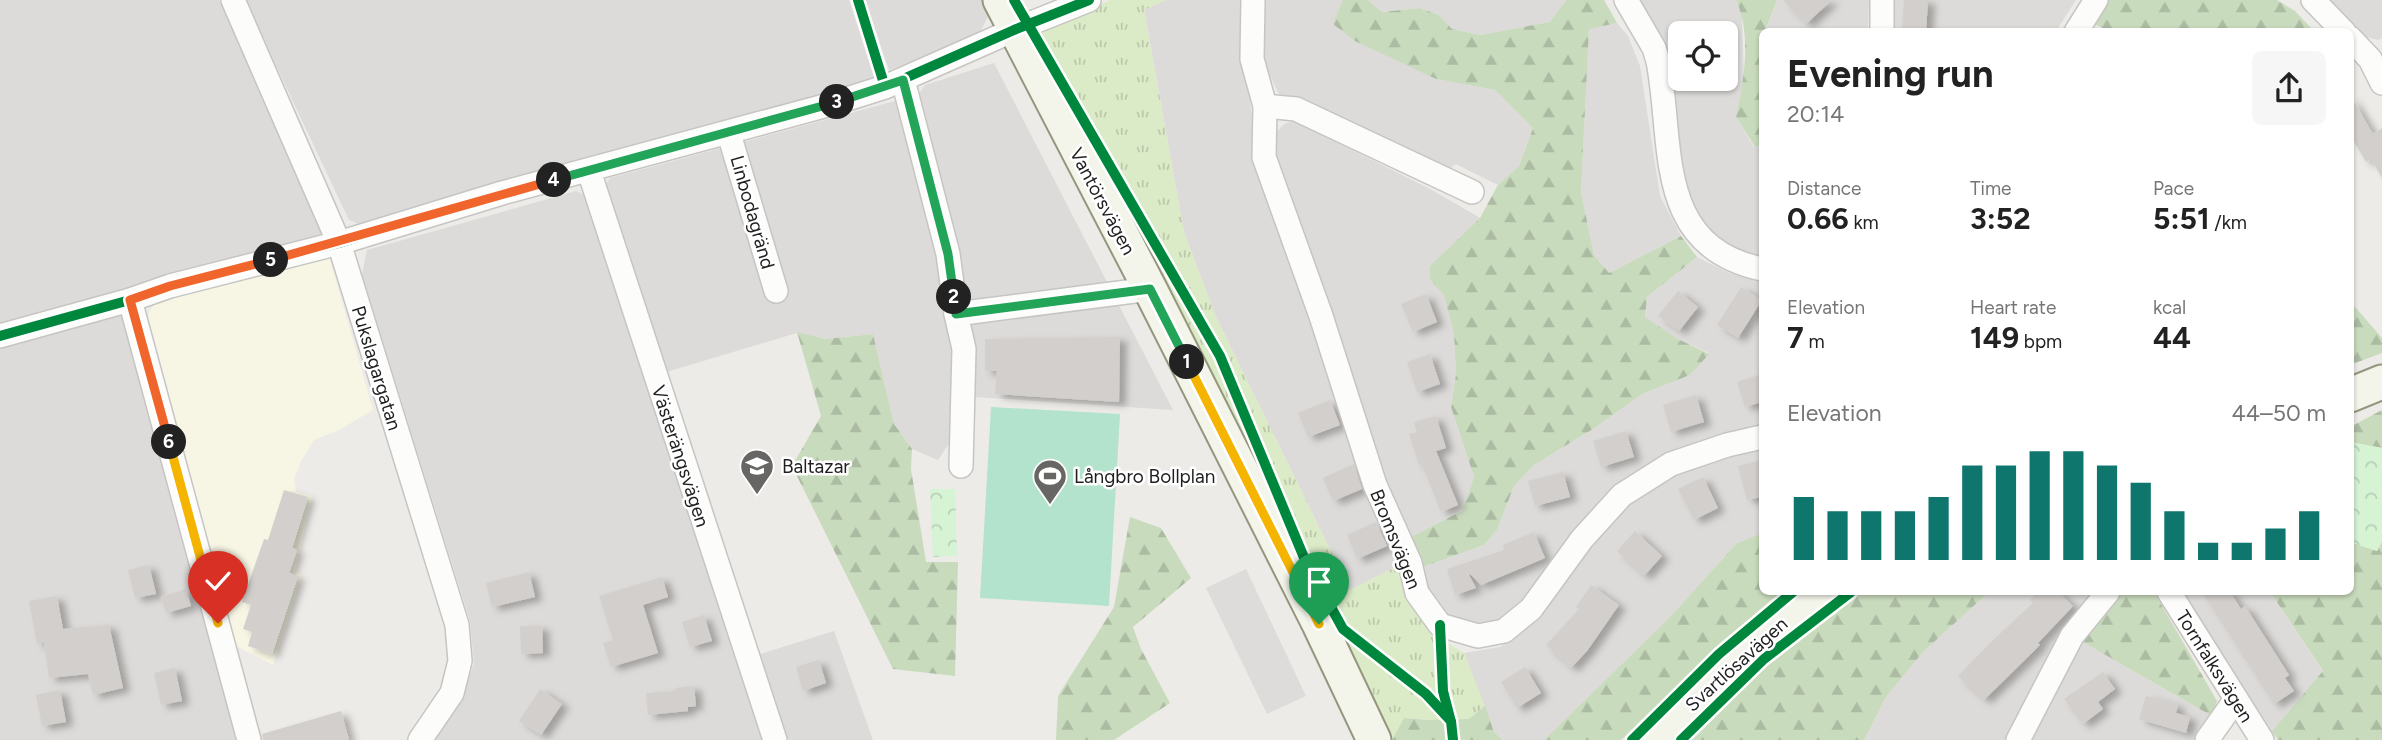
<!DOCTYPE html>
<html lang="en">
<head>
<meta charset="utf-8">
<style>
	body { margin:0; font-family:Figtree,sans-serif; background:#f6f6f6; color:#222; height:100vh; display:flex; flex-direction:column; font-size:26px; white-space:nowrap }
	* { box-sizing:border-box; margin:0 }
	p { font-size:23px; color:#767676 }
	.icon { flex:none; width:38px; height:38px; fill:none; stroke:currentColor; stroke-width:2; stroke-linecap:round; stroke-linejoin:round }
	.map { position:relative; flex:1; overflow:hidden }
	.side { position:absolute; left:1759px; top:28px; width:595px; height:567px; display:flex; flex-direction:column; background:#fff; border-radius:10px; box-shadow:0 2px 5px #0004 }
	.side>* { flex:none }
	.buttons { position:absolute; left:1668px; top:21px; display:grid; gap:14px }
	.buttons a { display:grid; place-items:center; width:70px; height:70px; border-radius:10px; background:#fff; box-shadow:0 2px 5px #0004; font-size:35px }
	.pin { position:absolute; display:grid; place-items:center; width:60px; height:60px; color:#fff; margin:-72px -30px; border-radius:50% 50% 50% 0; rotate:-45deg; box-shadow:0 0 7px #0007 }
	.pin .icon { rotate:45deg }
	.km { position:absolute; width:35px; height:35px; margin:-18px; border-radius:50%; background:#222; color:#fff; font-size:19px; line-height:35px; text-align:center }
	.round { display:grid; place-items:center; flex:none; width:74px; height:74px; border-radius:10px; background:#f6f6f6 }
	.head { display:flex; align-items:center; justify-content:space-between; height:119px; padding:0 28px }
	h1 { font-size:38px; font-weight:700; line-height:52px }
	.metrics { display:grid; grid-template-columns:repeat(3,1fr); gap:10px; height:119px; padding:7px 28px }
	.metrics div { display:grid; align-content:center }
	.metrics b { font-size:30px; font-weight:700 }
	.metrics small { font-size:19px; font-weight:400 }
	.metrics p { font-size:19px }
	.chart { height:196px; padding:14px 28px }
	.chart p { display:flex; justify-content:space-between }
	.chart svg { width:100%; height:126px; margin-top:7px; stroke:#0f766e; stroke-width:6 }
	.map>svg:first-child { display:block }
	.residential { fill:#dcdbd9; fill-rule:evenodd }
	.education { fill:#f7f5e3 }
	.grass { fill:url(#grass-tufts) }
	.forest { fill:url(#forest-firs) }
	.park { fill:url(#park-crowns) }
	.pitch { fill:#b3e3cd }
	.parking { fill:#dddcdb }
	.building { fill:#d2cfcc; filter:url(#shadow) }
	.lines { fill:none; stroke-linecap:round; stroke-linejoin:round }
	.street-casing { stroke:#c6c5c3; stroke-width:26 }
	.secondary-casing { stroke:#96967f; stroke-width:37 }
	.street { stroke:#fcfcfb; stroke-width:23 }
	.secondary { stroke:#f3f4ea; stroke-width:33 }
	.cycleway-casing { stroke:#fff; stroke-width:15 }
	.cycleway { stroke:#00873e; stroke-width:10 }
	.split-1-casing { stroke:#fff; stroke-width:14 }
	.split-2-casing { stroke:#fff; stroke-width:14 }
	.split-3-casing { stroke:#fff; stroke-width:14 }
	.split-4-casing { stroke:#fff; stroke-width:14 }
	.split-5-casing { stroke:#fff; stroke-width:14 }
	.split-6-casing { stroke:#fff; stroke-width:14 }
	.split-7-casing { stroke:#fff; stroke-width:14 }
	.split-1 { stroke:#f5b400; stroke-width:9 }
	.split-2 { stroke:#22a559; stroke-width:9 }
	.split-3 { stroke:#22a559; stroke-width:9 }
	.split-4 { stroke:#22a559; stroke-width:9 }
	.split-5 { stroke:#f0652b; stroke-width:9 }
	.split-6 { stroke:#f0652b; stroke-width:9 }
	.split-7 { stroke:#f5b400; stroke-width:9 }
	.labels { text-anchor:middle; stroke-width:5; stroke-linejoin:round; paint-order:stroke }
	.street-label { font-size:19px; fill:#1f1f1f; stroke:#fff }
	.poi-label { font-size:19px; fill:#1f1f1f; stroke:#fff; text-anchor:start }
</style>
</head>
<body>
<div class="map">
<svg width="2382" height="740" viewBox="0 0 2382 740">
	<defs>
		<pattern id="grass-tufts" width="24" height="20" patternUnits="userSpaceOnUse" patternTransform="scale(1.75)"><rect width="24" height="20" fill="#dbeac7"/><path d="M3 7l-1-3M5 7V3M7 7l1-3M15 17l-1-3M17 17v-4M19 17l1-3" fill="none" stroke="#bcc8aa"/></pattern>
		<pattern id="forest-firs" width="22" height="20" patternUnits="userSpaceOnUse" patternTransform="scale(1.75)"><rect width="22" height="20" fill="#c9dbbd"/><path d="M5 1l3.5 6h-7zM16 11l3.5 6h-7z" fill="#acbca2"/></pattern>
		<pattern id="park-crowns" width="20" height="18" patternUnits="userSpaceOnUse" patternTransform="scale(1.75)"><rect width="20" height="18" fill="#d6f3d4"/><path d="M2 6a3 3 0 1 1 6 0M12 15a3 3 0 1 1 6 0" fill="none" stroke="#b7d0b6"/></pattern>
		<filter id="shadow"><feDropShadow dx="7" dy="4" stdDeviation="3.5" flood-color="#0004"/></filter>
	</defs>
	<rect width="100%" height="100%" fill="#edebe7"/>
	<g class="residential">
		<path d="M 0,0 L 219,0 L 324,229 L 319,239 L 0,326 Z"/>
		<path d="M 245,0 L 849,0 L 875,80 L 361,225 L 349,220 Z"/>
		<path d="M 865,0 L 982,0 L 989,15 L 979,34 L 889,70 Z"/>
		<path d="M 1166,0 L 1242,0 L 1244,57 L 1258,161 L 1401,564 L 1350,590 L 1216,317 L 1184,232 L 1144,9 Z"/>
		<path d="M 1264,0 L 1344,0 L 1333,24 L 1436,79 L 1495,90 L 1533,128 L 1519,166 L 1498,185 L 1456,164 L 1445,172 L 1279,94 L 1262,59 Z"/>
		<path d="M 1368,0 L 1566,0 L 1550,22 L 1480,35 L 1452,29 L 1439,15 L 1420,8 L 1382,12 Z"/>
		<path d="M 1635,0 L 1736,0 L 1742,15 L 1744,77 L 1736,117 L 1754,147 L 1762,145 L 1762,262 L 1731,251 L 1704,230 L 1678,186 ZM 1680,33 L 1726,33 L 1726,79 L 1680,79 Z"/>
		<path d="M 1777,0 L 1869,0 L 1868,31 L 1765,32 Z"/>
		<path d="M 1890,0 L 2076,0 L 2056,31 L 1889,32 Z"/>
		<path d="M 2323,0 L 2382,0 L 2382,38 L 2378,40 L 2359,35 Z"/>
		<path d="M 1617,23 L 1628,36 L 1640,66 L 1660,196 L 1681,236 L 1609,273 L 1594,255 L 1581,192 L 1589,28 Z"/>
		<path d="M 994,63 L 1173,410 L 975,397 L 973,339 L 958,256 L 917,97 L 925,85 Z"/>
		<path d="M 895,101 L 938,252 L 952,345 L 954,436 L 938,460 L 912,449 L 894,424 L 873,334 L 825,339 L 797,333 L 663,373 L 602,190 L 610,178 Z"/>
		<path d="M 1294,121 L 1432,190 L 1480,218 L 1430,267 L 1430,279 L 1444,296 L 1454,334 L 1456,374 L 1451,407 L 1474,477 L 1462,511 L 1407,539 L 1381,482 L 1270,155 L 1273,136 L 1284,124 Z"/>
		<path d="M 576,191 L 592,198 L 766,740 L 435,740 L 462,696 L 474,664 L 470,621 L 362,274 L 367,250 Z"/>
		<path d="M 1697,257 L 1729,273 L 1762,283 L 1762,428 L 1663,457 L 1524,602 L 1500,619 L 1480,623 L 1448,615 L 1426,590 L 1420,568 L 1484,545 L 1497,530 L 1514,486 L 1534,465 L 1593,429 L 1642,394 L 1690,375 L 1709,353 L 1678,339 L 1645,318 L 1647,297 Z"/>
		<path d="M 119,315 L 132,320 L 239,740 L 0,740 L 0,348 Z"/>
		<path d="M 1762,446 L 1762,533 L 1737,543 L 1669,618 L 1544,740 L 1503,740 L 1494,732 L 1464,653 L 1500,647 L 1518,636 L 1540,615 L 1590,544 L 1628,500 L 1672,470 Z"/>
		<path d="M 1989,592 L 2091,592 L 2060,634 L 2006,740 L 1864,740 L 1886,697 L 1923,652 Z"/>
		<path d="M 2183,592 L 2270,592 L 2323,672 L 2272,731 Z"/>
		<path d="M 834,631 L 873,740 L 785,740 L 757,655 Z"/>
		<path d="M 2081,641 L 2212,716 L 2195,740 L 2029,740 Z"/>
	</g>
	<path class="education" d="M 329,256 L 373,410 L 339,430 L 314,440 L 301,461 L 294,479 L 296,492 L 312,496 L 295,571 L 302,575 L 273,665 L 236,646 L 148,326 L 148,314 L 154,305 L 172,298 Z"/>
	<path class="grass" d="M 1110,0 L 1166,0 L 1144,10 L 1184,232 L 1216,317 L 1350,590 L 1401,564 L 1403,589 L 1416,612 L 1430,632 L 1464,653 L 1485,706 L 1469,719 L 1427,720 L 1404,718 L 1392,740 L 1385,740 L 1055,79 L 1041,32 Z"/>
	<g class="forest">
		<path d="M 1343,0 L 1368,0 L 1382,12 L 1420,8 L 1439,15 L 1452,29 L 1480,35 L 1550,22 L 1566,0 L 1604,0 L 1617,23 L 1589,29 L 1581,192 L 1594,255 L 1609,273 L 1681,236 L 1697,257 L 1647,297 L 1645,317 L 1678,339 L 1709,354 L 1690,375 L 1642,394 L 1593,429 L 1534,465 L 1514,486 L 1497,530 L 1484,545 L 1420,568 L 1407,539 L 1462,511 L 1474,477 L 1451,407 L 1456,374 L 1454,334 L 1444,296 L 1430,279 L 1430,266 L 1480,218 L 1498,185 L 1519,166 L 1533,128 L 1495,90 L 1436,79 L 1355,41 L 1333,24 Z"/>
		<path d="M 1736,0 L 1777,0 L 1765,31 L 1762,32 L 1762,145 L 1755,147 L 1736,117 C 1744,80 1752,35 1736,0 Z"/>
		<path d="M 2109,0 L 2277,0 L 2295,11 L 2314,31 L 2110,32 L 2095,24 Z"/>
		<path d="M 2350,301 L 2382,338 L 2382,353 L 2350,365 Z"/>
		<path d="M 797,332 L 825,339 L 873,334 L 894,424 L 912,449 L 911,469 L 926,562 L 958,562 L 955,676 L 893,669 L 792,466 L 821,416 Z"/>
		<path d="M 2382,410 L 2382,448 L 2350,442 L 2350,427 Z"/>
		<path d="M 1130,517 L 1161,528 L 1191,578 L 1133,627 L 1141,649 L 1170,703 L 1114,740 L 1056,740 L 1058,696 L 1114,607 Z"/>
		<path d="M 1762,533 L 1762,592 L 1781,592 L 1621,740 L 1544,740 L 1669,618 L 1737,543 Z"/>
		<path d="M 2382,541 L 2382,740 L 2278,740 L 2272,731 L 2323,671 L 2270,592 L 2350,592 L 2350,542 L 2377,551 Z"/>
		<path d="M 1857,592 L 1989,592 L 1923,652 L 1886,697 L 1864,740 L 1689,740 L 1777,656 Z"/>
		<path d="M 2119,592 L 2154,592 L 2217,701 L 2212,716 L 2081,641 Z"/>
		<path d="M 1485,706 L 1494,732 L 1503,740 L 1392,740 L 1404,718 L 1427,720 L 1469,719 Z"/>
	</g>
	<g class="park">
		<path d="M 2350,442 L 2382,448 L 2382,541 L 2377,551 L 2350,542 Z"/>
		<path d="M 930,489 L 955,489 L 957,556 L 933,557 Z"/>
	</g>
	<path class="pitch" d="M 991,407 L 1120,414 L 1109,606 L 980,598 Z"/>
	<path class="parking" d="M 1246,569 L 1306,696 L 1267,714 L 1206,588 Z"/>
	<g class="building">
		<path d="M 1783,0 L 1832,0 L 1806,24 Z"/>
		<path d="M 1904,0 L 1928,0 L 1926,32 L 1911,32 L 1911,28 L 1902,28 Z"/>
		<path d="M 2350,95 L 2373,134 L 2382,128 L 2382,178 L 2371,159 L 2366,162 L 2350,135 Z"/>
		<path d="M 1741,287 L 1762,300 L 1738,338 L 1717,325 Z"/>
		<path d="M 1678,291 L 1698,307 L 1679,331 L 1658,316 Z"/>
		<path d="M 1426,294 L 1437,322 L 1413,332 L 1401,304 Z"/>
		<path d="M 1120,337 L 1119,402 L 995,394 L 997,371 L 985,371 L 985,339 Z"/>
		<path d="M 1430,354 L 1440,384 L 1417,392 L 1407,362 Z"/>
		<path d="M 1762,374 L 1762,402 L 1745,407 L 1737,382 Z"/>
		<path d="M 1696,395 L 1704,422 L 1671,432 L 1663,405 Z"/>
		<path d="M 1330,400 L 1340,425 L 1308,437 L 1298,413 Z"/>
		<path d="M 1436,416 L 1446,448 L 1436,451 L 1458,505 L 1441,512 L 1422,464 L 1419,465 L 1409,434 L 1417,432 L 1414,422 Z"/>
		<path d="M 1626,431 L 1634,457 L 1601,467 L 1593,441 Z"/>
		<path d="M 1762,460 L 1762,497 L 1747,500 L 1738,466 Z"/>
		<path d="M 1354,464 L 1362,489 L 1333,501 L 1323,478 Z"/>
		<path d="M 1563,472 L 1570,497 L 1535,506 L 1528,481 Z"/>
		<path d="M 1703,477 L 1718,508 L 1694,520 L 1678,489 Z"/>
		<path d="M 284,490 L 308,497 L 292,548 L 297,550 L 289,573 L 298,576 L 272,654 L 248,646 L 252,632 L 243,629 L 251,605 L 242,602 L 264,539 L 268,540 Z"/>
		<path d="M 1376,522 L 1387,546 L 1357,559 L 1347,535 Z"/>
		<path d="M 1635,531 L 1662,556 L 1644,576 L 1617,551 Z"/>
		<path d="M 1534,532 L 1545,558 L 1481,585 L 1470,574 L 1469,575 L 1476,588 L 1455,595 L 1447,569 L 1504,550 L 1503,545 Z"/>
		<path d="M 149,565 L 156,594 L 135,598 L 128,570 Z"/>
		<path d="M 529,572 L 535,597 L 492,607 L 486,583 Z"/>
		<path d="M 662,577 L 668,597 L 643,605 L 658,653 L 611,667 L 603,643 L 613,640 L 599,596 Z"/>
		<path d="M 1591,585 L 1619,605 L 1587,651 L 1571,668 L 1546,645 L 1579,609 L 1576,607 Z"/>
		<path d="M 186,589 L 191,606 L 166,613 L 161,597 Z"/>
		<path d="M 2038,592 L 2058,592 L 2073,606 L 2038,643 L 2040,645 L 1984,700 L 1958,676 L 1991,642 L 2033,603 L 2030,600 Z"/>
		<path d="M 2202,592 L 2230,592 L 2241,609 L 2245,606 L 2289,675 L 2285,678 L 2294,691 L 2274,704 Z"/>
		<path d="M 57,596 L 63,629 L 109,625 L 123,688 L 93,695 L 88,674 L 49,678 L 44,642 L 37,644 L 29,601 Z"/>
		<path d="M 704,615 L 712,641 L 690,647 L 682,622 Z"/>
		<path d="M 520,626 L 542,626 L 543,653 L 521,654 Z"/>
		<path d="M 819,660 L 826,683 L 803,691 L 796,667 Z"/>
		<path d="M 1525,667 L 1541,693 L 1517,708 L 1501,682 Z"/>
		<path d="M 175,668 L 182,701 L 161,705 L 154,673 Z"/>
		<path d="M 2103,672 L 2115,689 L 2098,702 L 2103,709 L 2083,724 L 2064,699 Z"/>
		<path d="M 694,686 L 696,706 L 688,707 L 688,711 L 648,715 L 646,693 L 676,691 L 675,688 Z"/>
		<path d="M 540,689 L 562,704 L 541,735 L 519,721 Z"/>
		<path d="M 60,690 L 66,722 L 42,726 L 36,695 Z"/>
		<path d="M 2146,696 L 2178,705 L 2176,713 L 2190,717 L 2186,733 L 2139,719 Z"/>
		<path d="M 341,711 L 349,740 L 263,740 L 262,734 Z"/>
	</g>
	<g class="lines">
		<g class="street-casing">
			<g id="street">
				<path d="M 233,0 L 339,243 L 457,625 L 460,661 L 452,693 L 420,740"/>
				<path d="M 1253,0 L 1252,59 L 1265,106 L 1264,157 L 1321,316 L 1375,485 L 1410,563 L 1417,593 L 1440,625 L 1478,636 L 1504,631 L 1531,609 L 1582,539 L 1622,495 L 1671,464 L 1727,445 L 1762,437"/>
				<path d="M 1626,0 L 1654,48 L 1658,61 C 1674,144 1653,246 1762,269"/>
				<path d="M 2313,0 L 2344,32"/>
				<path d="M 1882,32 L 1882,0"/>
				<path d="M 2076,32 L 2096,0"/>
				<path d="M 2350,38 L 2370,59 L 2382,83"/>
				<path d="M 903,80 L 948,254 L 956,314 L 964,349 L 961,466"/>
				<path d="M 1265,106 L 1296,109 L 1472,192"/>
				<path d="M 729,134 L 776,291"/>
				<path d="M 589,171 L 775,740"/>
				<path d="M 130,300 L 249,740"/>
				<path d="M 956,314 L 1150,289"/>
				<path d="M 0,336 L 130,300 L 170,286 L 339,243 L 502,193 L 828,105 L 885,87 L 1014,30 L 1089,0"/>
				<path d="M 2169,592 L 2262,740"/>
				<path d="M 2018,740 L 2072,636 L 2108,592"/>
				<path d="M 2207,740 L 2236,699"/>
			</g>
		</g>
		<g class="secondary-casing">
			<g id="secondary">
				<path d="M 1000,0 L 1150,289 L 1319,624 L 1374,740"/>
				<path d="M 2350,395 L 2382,382"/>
				<path d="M 1654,740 C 1707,688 1760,636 1821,592"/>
			</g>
		</g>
		<use href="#street" class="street"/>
		<use href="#secondary" class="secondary"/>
		<g class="cycleway-casing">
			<g id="cycleway">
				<path d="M 858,0 L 885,87"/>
				<path d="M 1014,0 L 1220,356 L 1305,560 L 1343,629 L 1426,694 L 1451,721 L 1453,740"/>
				<path d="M 0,336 L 130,300 L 170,286 L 339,243 L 502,193 L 828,105 L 885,87 L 1014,30 L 1089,0"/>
				<path d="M 1440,625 L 1443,691 L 1450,718"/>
				<path d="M 1632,740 L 1719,654 L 1793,592"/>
				<path d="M 1681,740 L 1764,659 L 1851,592"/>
			</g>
		</g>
		<use href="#cycleway" class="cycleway"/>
	</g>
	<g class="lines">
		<g class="split-1-casing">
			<path id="split-1" d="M 1187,362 L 1319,624"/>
		</g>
		<g class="split-2-casing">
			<path id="split-2" d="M 954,297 L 956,314 L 1150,289 L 1187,362"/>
		</g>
		<g class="split-3-casing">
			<path id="split-3" d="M 837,102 L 903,80 L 948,254 L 954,297"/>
		</g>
		<g class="split-4-casing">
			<path id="split-4" d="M 554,180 L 837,102"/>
		</g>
		<g class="split-5-casing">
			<path id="split-5" d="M 271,260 L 554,180"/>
		</g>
		<g class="split-6-casing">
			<path id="split-6" d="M 169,442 L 130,300 L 170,286 L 271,260"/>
		</g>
		<g class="split-7-casing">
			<path id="split-7" d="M 169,442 L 218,623"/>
		</g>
		<use href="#split-1" class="split-1"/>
		<use href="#split-2" class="split-2"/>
		<use href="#split-3" class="split-3"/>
		<use href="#split-4" class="split-4"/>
		<use href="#split-5" class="split-5"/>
		<use href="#split-6" class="split-6"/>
		<use href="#split-7" class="split-7"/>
	</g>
	<defs>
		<g id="school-pin" transform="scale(1.75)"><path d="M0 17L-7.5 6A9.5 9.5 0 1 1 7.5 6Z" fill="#676665" stroke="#fff"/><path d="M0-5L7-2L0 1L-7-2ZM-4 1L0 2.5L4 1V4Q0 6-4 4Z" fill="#fff"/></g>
		<g id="stadium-pin" transform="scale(1.75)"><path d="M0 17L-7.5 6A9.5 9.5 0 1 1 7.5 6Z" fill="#676665" stroke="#fff"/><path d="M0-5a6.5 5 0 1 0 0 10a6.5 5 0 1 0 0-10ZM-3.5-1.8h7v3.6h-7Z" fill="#fff"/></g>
	</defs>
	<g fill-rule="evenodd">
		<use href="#school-pin" x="757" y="466"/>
		<use href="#stadium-pin" x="1050" y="476"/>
	</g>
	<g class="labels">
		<g class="street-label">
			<text transform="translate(1103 201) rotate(62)" y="7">Vantörsvägen</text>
			<text transform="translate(753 212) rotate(74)" y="7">Linbodagränd</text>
			<text transform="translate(377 368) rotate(73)" y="7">Pukslagargatan</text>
			<text transform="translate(681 456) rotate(72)" y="7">Västerängsvägen</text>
			<text transform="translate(1396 539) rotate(68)" y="7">Bromsvägen</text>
			<text transform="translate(1736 664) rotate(-42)" y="7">Svartlösavägen</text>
			<text transform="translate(2215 666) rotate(58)" y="7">Tornfalksvägen</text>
		</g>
		<g class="poi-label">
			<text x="782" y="473">Baltazar</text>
			<text x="1074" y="483">Långbro Bollplan</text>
		</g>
	</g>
</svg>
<div class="buttons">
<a><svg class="icon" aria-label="locate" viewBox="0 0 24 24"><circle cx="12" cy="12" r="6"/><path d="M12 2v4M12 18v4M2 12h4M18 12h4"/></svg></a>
</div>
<div class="pin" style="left:1319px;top:624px;background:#1e9e55"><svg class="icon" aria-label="arrive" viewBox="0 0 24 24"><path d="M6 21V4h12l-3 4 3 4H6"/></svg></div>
<div class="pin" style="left:218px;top:623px;background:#d93025"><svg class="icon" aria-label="check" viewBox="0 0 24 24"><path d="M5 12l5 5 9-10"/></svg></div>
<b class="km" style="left:1187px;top:362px">1</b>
<b class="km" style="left:954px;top:297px">2</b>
<b class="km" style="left:837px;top:102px">3</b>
<b class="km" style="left:554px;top:180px">4</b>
<b class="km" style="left:271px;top:260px">5</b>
<b class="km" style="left:169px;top:442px">6</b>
<section class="side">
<div class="head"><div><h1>Evening run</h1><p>20:14</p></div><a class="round"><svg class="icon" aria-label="share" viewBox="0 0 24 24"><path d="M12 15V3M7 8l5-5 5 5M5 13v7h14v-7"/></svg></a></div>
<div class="metrics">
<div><p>Distance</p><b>0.66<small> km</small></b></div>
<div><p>Time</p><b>3:52</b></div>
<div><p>Pace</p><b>5:51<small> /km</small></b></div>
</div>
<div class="metrics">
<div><p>Elevation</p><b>7<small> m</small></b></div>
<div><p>Heart rate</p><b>149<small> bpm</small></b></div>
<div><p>kcal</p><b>44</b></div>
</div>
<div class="chart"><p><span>Elevation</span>44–50 m</p>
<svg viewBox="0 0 160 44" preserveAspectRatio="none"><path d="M5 44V22M15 44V27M25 44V27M35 44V27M45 44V22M55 44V11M65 44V11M75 44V6M85 44V6M95 44V11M105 44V17M115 44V27M125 44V38M135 44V38M145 44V33M155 44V27"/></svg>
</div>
</section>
</div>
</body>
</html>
